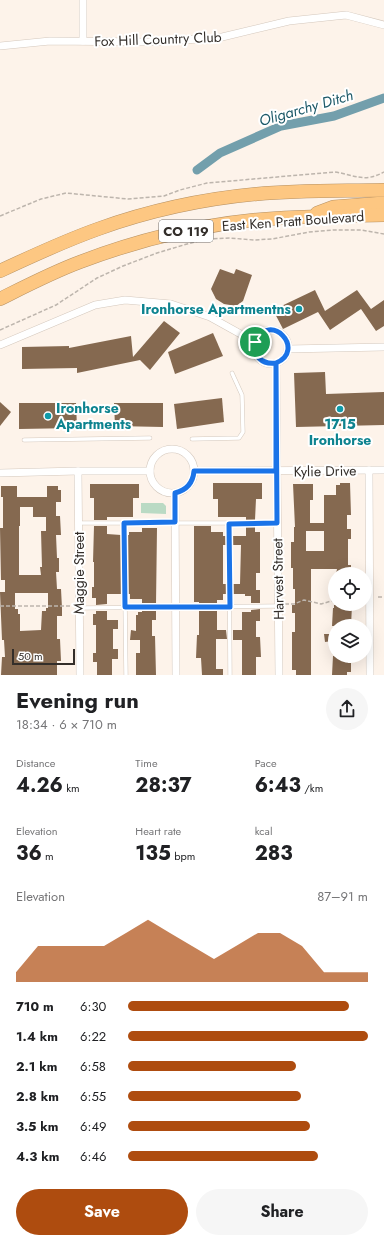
<!DOCTYPE html>
<html lang="en">
<head>
<meta charset="utf-8">
<style>
	body { margin:0; font-family:Jost,sans-serif; background:#f6f6f6; color:#202124; height:100vh; display:flex; flex-direction:column; font-size:15px; white-space:nowrap }
	* { box-sizing:border-box; margin:0 }
	p { font-size:13px; color:#757577 }
	.icon { flex:none; width:22px; height:22px; fill:none; stroke:currentColor; stroke-width:2; stroke-linecap:round; stroke-linejoin:round }
	.map { position:relative; height:675px; overflow:hidden }
	.side { display:flex; flex-direction:column; background:#fff; flex:1 }
	.side>* { flex:none }
	.tools { position:absolute; left:328px; top:567px; display:grid; gap:8px }
	.tools a { display:grid; place-items:center; width:44px; height:44px; border-radius:50%; background:#fff; box-shadow:0 4px 16px #0002; font-size:20px }
	.scale { position:absolute; left:12px; bottom:10px; width:63px; box-sizing:border-box; padding-left:4px; border:2px solid #332e2a; border-top:0; font-size:11px; line-height:14px; white-space:nowrap; color:#332e2a; -webkit-text-stroke:3px #fff; paint-order:stroke }
	.pin { position:absolute; display:grid; place-items:center; width:34px; height:34px; color:#fff; margin:-17px; border:2px solid #fff; border-radius:50%; box-shadow:0 1px 4px #0007 }
	.round { display:grid; place-items:center; flex:none; width:42px; height:42px; border-radius:21px; background:#f6f6f6 }
	.overview { display:flex; align-items:center; justify-content:space-between; height:68px; padding:0 16px }
	h1 { font-size:22px; font-weight:700; line-height:30px }
	.stats { display:grid; grid-template-columns:repeat(3,1fr); gap:6px; height:68px; padding:4px 16px }
	.stats div { display:grid; align-content:center }
	.stats b { font-size:20px; font-weight:700 }
	.stats small { font-size:11px; font-weight:400 }
	.stats p { font-size:11px }
	.chart { height:112px; padding:8px 16px }
	.chart p { display:flex; justify-content:space-between }
	.chart svg { width:100%; height:72px; margin-top:4px; fill:#ae4c0f; opacity:.7 }
	.cta { display:flex; gap:8px; margin-top:auto; padding:8px 16px }
	.cta a { flex:1; height:46px; border-radius:24px; background:#ae4c0f; color:#fff; font-size:16px; font-weight:700; line-height:46px; text-align:center }
	.cta a+a { background:#f6f6f6; color:#202124 }
	ul { padding:0 16px; list-style:none; font-size:13px }
	li { display:grid; grid-template-columns:64px 48px 1fr; align-items:center; height:30px }
	li i { height:10px; border-radius:5px; background:#ae4c0f }
	.map>svg:first-child { display:block }
	.green { fill:#badac4 }
	.lines { fill:none; stroke-linecap:round; stroke-linejoin:round }
	.canal { stroke:#739fac; stroke-width:9 }
	.building { fill:#856950; fill-rule:evenodd }
	.lane-casing { stroke:#d4c8bd; stroke-width:4.5 }
	.street-casing { stroke:#d4c8bd; stroke-width:8 }
	.highway-casing { stroke:#b69163; stroke-width:14 }
	.path { stroke:#bdb5ad; stroke-width:1.5; stroke-dasharray:4 2; stroke-linecap:butt }
	.lane { stroke:#fff; stroke-width:3.5 }
	.street { stroke:#fff; stroke-width:7 }
	.highway { stroke:#fdc782; stroke-width:13 }
	.route-casing { stroke:#fff; stroke-width:8 }
	.route { stroke:#1a73e8; stroke-width:5 }
	.culture-dot { fill:#0f9aa8; stroke:#fff; stroke-width:1.5 }
	.labels { text-anchor:middle; stroke-width:4; stroke-linejoin:round; paint-order:stroke }
	.shield { fill:#fff; stroke:#706d6a; stroke-width:1 }
	.shield-label { font-size:13px; font-weight:bold; fill:#332e2a }
	.street-label { font-size:14px; fill:#332e2a; stroke:#fff }
	.culture-label { font-size:14px; font-weight:bold; fill:#0d838f; stroke:#fff; text-anchor:end }
	.water-label { font-size:15px; font-style:italic; fill:#1c5968; stroke:#fff }
</style>
</head>
<body>
<div class="map">
<svg width="384" height="675" viewBox="0 0 384 675">
	<rect width="100%" height="100%" fill="#fdf3ea"/>
	<path class="green" d="M 141,503 L 163,503 L 166,506 L 166,514 L 141,513 Z"/>
	<g class="lines">
		<path class="canal" d="M 197,170 L 220,153 L 281,126 L 334,116 L 384,98"/>
	</g>
	<g class="building">
		<path d="M 220,269 L 234,274 L 236,269 L 252,275 L 243,301 L 236,306 L 224,304 L 216,299 L 211,289 Z"/>
		<path d="M 315,290 L 325,311 L 357,290 L 371,309 L 384,300 L 384,326 L 376,331 L 361,309 L 330,330 L 318,312 L 283,329 L 273,310 Z"/>
		<path d="M 164,321 L 180,333 L 150,370 L 140,360 L 77,373 L 77,368 L 22,369 L 22,347 L 69,346 L 69,348 L 131,336 L 133,357 Z"/>
		<path d="M 213,333 L 223,356 L 175,374 L 168,352 Z"/>
		<path d="M 325,372 L 326,394 L 384,392 L 384,425 L 296,427 L 294,373 Z"/>
		<path d="M 222,398 L 224,422 L 177,429 L 174,404 Z"/>
		<path d="M 0,402 L 11,412 L 0,426 Z"/>
		<path d="M 19,403 L 76,403 L 77,428 L 19,429 Z"/>
		<path d="M 114,403 L 163,403 L 163,427 L 115,426 Z"/>
		<path d="M 213,483 L 262,483 L 262,499 L 256,499 L 255,520 L 246,520 L 246,517 L 218,517 L 218,499 L 213,499 Z"/>
		<path d="M 340,483 L 350,483 L 351,515 L 347,515 L 347,529 L 351,529 L 351,539 L 348,539 L 348,565 L 351,565 L 351,574 L 336,574 L 337,569 L 311,569 L 311,675 L 296,675 L 296,670 L 292,670 L 292,632 L 295,632 L 295,613 L 292,613 L 292,605 L 295,605 L 295,589 L 293,589 L 293,568 L 291,568 L 291,542 L 294,542 L 294,527 L 295,527 L 293,484 L 313,484 L 313,500 L 310,500 L 310,523 L 324,523 L 324,495 L 336,495 L 336,485 L 340,485 ZM 306,531 L 324,531 L 324,551 L 306,551 Z"/>
		<path d="M 90,484 L 139,484 L 139,498 L 133,498 L 133,517 L 107,517 L 107,520 L 94,520 L 94,498 L 90,498 Z"/>
		<path d="M 1,486 L 17,486 L 17,497 L 47,497 L 47,486 L 58,486 L 58,490 L 61,490 L 61,502 L 56,502 L 56,516 L 60,516 L 61,535 L 56,535 L 57,558 L 59,558 L 59,572 L 56,572 L 57,589 L 61,589 L 62,608 L 62,616 L 57,616 L 57,639 L 60,639 L 61,661 L 57,661 L 57,675 L 1,675 L 2,657 L 5,657 L 4,640 L 2,640 L 0,592 L 5,592 L 5,580 L 1,580 L 0,528 L 3,528 L 3,497 L 1,497 ZM 20,507 L 33,507 L 33,517 L 46,517 L 46,531 L 41,531 L 42,567 L 40,567 L 41,575 L 19,575 L 19,526 L 20,526 ZM 15,593 L 48,593 L 48,608 L 46,608 L 46,611 L 42,611 L 41,630 L 20,631 L 20,614 L 18,614 L 18,609 L 15,609 Z"/>
		<path d="M 94,526 L 107,526 L 107,534 L 121,535 L 122,594 L 107,594 L 107,604 L 96,605 L 96,598 L 92,598 L 92,587 L 94,587 L 94,562 L 93,562 Z"/>
		<path d="M 194,526 L 211,526 L 211,532 L 223,532 L 223,536 L 226,536 L 226,545 L 223,545 L 223,584 L 226,584 L 226,594 L 223,594 L 223,600 L 217,600 L 217,603 L 199,604 L 199,602 L 194,602 Z"/>
		<path d="M 246,526 L 255,526 L 255,532 L 260,532 L 260,573 L 256,573 L 256,590 L 260,590 L 260,603 L 251,603 L 251,596 L 245,596 L 245,594 L 233,594 L 233,584 L 240,584 L 241,545 L 232,545 L 232,536 L 246,536 Z"/>
		<path d="M 142,528 L 157,528 L 156,604 L 142,604 L 142,599 L 130,599 L 130,594 L 128,594 L 127,535 L 129,535 L 129,532 L 142,532 Z"/>
		<path d="M 334,605 L 352,605 L 351,626 L 332,626 L 333,608 L 334,608 Z"/>
		<path d="M 260,609 L 260,621 L 256,621 L 256,637 L 260,637 L 261,657 L 256,657 L 256,675 L 242,675 L 242,640 L 233,640 L 233,630 L 242,630 L 242,612 L 251,612 L 251,610 Z"/>
		<path d="M 156,610 L 156,620 L 152,620 L 152,636 L 155,636 L 156,675 L 136,675 L 136,653 L 140,653 L 140,640 L 130,640 L 131,630 L 136,631 L 136,615 L 138,615 L 138,612 L 142,612 L 142,611 Z"/>
		<path d="M 199,610 L 217,610 L 217,630 L 226,630 L 227,639 L 216,639 L 216,669 L 223,669 L 223,675 L 202,675 L 201,658 L 196,658 L 197,635 L 199,635 Z"/>
		<path d="M 96,611 L 107,611 L 107,620 L 118,620 L 118,629 L 113,629 L 113,649 L 118,649 L 118,659 L 112,659 L 112,675 L 97,675 L 97,662 L 93,662 L 93,653 L 96,653 L 96,625 L 93,625 L 93,614 L 96,614 Z"/>
		<path d="M 324,634 L 332,634 L 332,641 L 325,642 Z"/>
		<path d="M 333,656 L 348,656 L 348,663 L 351,663 L 351,672 L 347,672 L 347,675 L 332,675 Z"/>
	</g>
	<g class="lines">
		<g class="lane-casing">
			<g id="lane">
				<path d="M 192,439 L 239,438 L 243,432 L 242,395 L 232,373"/>
				<path d="M 24,440 L 150,438"/>
				<path d="M 79,523 L 277,523"/>
				<path d="M 124,523 L 126,675"/>
				<path d="M 229,524 L 230,675"/>
				<path d="M 80,608 L 278,606"/>
			</g>
		</g>
		<g class="street-casing">
			<g id="street">
				<path d="M 83,0 L 83,41"/>
				<path d="M 0,46 L 50,41 L 148,42 L 218,38 L 289,21 L 346,15 L 384,25"/>
				<circle cx="271" cy="347" r="17"/>
				<path d="M 0,345 L 95,305 L 125,300 L 171,304 L 210,317 L 255,342"/>
				<path d="M 288,349 L 384,347"/>
				<path d="M 276,363 L 279,675"/>
				<circle cx="172" cy="471" r="22"/>
				<path d="M 369,470 L 370,675"/>
				<path d="M 78,471 L 80,675"/>
				<path d="M 194,471 L 384,470"/>
				<path d="M 0,473 L 78,471 L 150,471"/>
				<path d="M 175,493 L 176,675"/>
			</g>
		</g>
		<g class="highway-casing">
			<g id="highway">
				<path d="M 317,213 L 333,207 L 384,203"/>
				<path d="M 0,271 C 32,256 64,241 98,229 C 148,211 203,199 257,194 C 299,190 342,191 384,190"/>
				<path d="M 0,299 C 26,286 53,272 80,262 C 135,241 195,226 254,220 C 297,216 341,216 384,215"/>
			</g>
		</g>
		<g class="path">
			<path d="M 0,216 L 41,199 L 66,193 L 128,199 L 164,196 L 180,190 L 207,183 L 335,172 C 355,175 364,183 384,172"/>
			<path d="M 0,330 L 56,305 L 97,278 L 123,266 L 157,253 L 187,244 L 206,239 L 230,238 L 254,240 L 272,239 L 309,232 L 333,230 L 361,230 L 384,234"/>
			<path d="M 378,597 L 384,597"/>
			<path d="M 285,604 L 294,604 L 304,600 L 321,604 L 335,600"/>
			<path d="M 0,606 L 72,606"/>
		</g>
		<use href="#lane" class="lane"/>
		<use href="#street" class="street"/>
		<use href="#highway" class="highway"/>
	</g>
	<g class="lines">
		<g class="route-casing">
			<path id="route" d="M 255,342 C 252,355 262,365 276,363 L 276,471 L 194,471 C 193,483 187,490 175,493 L 175,522 L 124,523 L 125,607 L 230,607 L 229,524 L 277,523 L 276,363 C 307,350 270,310 255,342"/>
		</g>
		<use href="#route" class="route"/>
	</g>
	<g class="culture-dot">
		<circle cx="299" cy="309" r="4"/>
		<circle cx="340" cy="409" r="4"/>
		<circle cx="48" cy="416" r="4"/>
	</g>
	<g class="labels">
		<rect class="shield" x="159" y="220" width="54" height="22" rx="3"/>
		<g class="shield-label">
			<text x="186" y="236">CO 119</text>
		</g>
		<g class="street-label">
			<text transform="translate(158 39) rotate(-2)" y="5">Fox Hill Country Club</text>
			<text transform="translate(293 221) rotate(-4)" y="5">East Ken Pratt Boulevard</text>
			<text transform="translate(325 471) rotate(-1)" y="5">Kylie Drive</text>
			<text transform="translate(79 573) rotate(-90)" y="5">Maggie Street</text>
			<text transform="translate(278 579) rotate(-91)" y="5">Harvest Street</text>
		</g>
		<g class="culture-label">
			<text x="291" y="314">Ironhorse Apartmentns</text>
			<text x="56" y="413" text-anchor="start">Ironhorse<tspan x="56" dy="16">Apartments</tspan></text>
			<text x="340" y="429" text-anchor="middle">1715<tspan x="340" dy="16">Ironhorse</tspan></text>
		</g>
		<g class="water-label">
			<text transform="translate(306 108) rotate(-16)" y="5">Oligarchy Ditch</text>
		</g>
	</g>
</svg>
<div class="tools">
<a><svg class="icon" aria-label="locate" viewBox="0 0 24 24"><circle cx="12" cy="12" r="6"/><path d="M12 2v4M12 18v4M2 12h4M18 12h4"/></svg></a>
<a><svg class="icon" aria-label="layers" viewBox="0 0 24 24"><path d="M12 4l9 5-9 5-9-5zM3 14l9 5 9-5"/></svg></a>
</div>
<div class="scale">50 m</div>
<div class="pin" style="left:255px;top:342px;background:#1e9e55"><svg class="icon" aria-label="arrive" viewBox="0 0 24 24"><path d="M6 21V4h12l-3 4 3 4H6"/></svg></div>
</div>
<section class="side">
<div class="overview"><div><h1>Evening run</h1><p>18:34 · 6 × 710 m</p></div><a class="round"><svg class="icon" aria-label="share" viewBox="0 0 24 24"><path d="M12 15V3M7 8l5-5 5 5M5 13v7h14v-7"/></svg></a></div>
<div class="stats">
<div><p>Distance</p><b>4.26<small> km</small></b></div>
<div><p>Time</p><b>28:37</b></div>
<div><p>Pace</p><b>6:43<small> /km</small></b></div>
</div>
<div class="stats">
<div><p>Elevation</p><b>36<small> m</small></b></div>
<div><p>Heart rate</p><b>135<small> bpm</small></b></div>
<div><p>kcal</p><b>283</b></div>
</div>
<div class="chart"><p><span>Elevation</span>87–91 m</p>
<svg viewBox="0 0 160 44" preserveAspectRatio="none"><path d="M0 44V38L10 22L20 22L30 22L40 22L50 14L60 6L70 14L80 22L90 30L100 22L110 14L120 14L130 22L140 38L150 38L160 38V44z"/></svg>
</div>
<ul>
<li><b>710 m</b>6:30<i style="width:92%"></i></li>
<li><b>1.4 km</b>6:22<i style="width:100%"></i></li>
<li><b>2.1 km</b>6:58<i style="width:70%"></i></li>
<li><b>2.8 km</b>6:55<i style="width:72%"></i></li>
<li><b>3.5 km</b>6:49<i style="width:76%"></i></li>
<li><b>4.3 km</b>6:46<i style="width:79%"></i></li>
</ul>
<div class="cta"><a>Save</a><a>Share</a></div>
</section>
</body>
</html>
